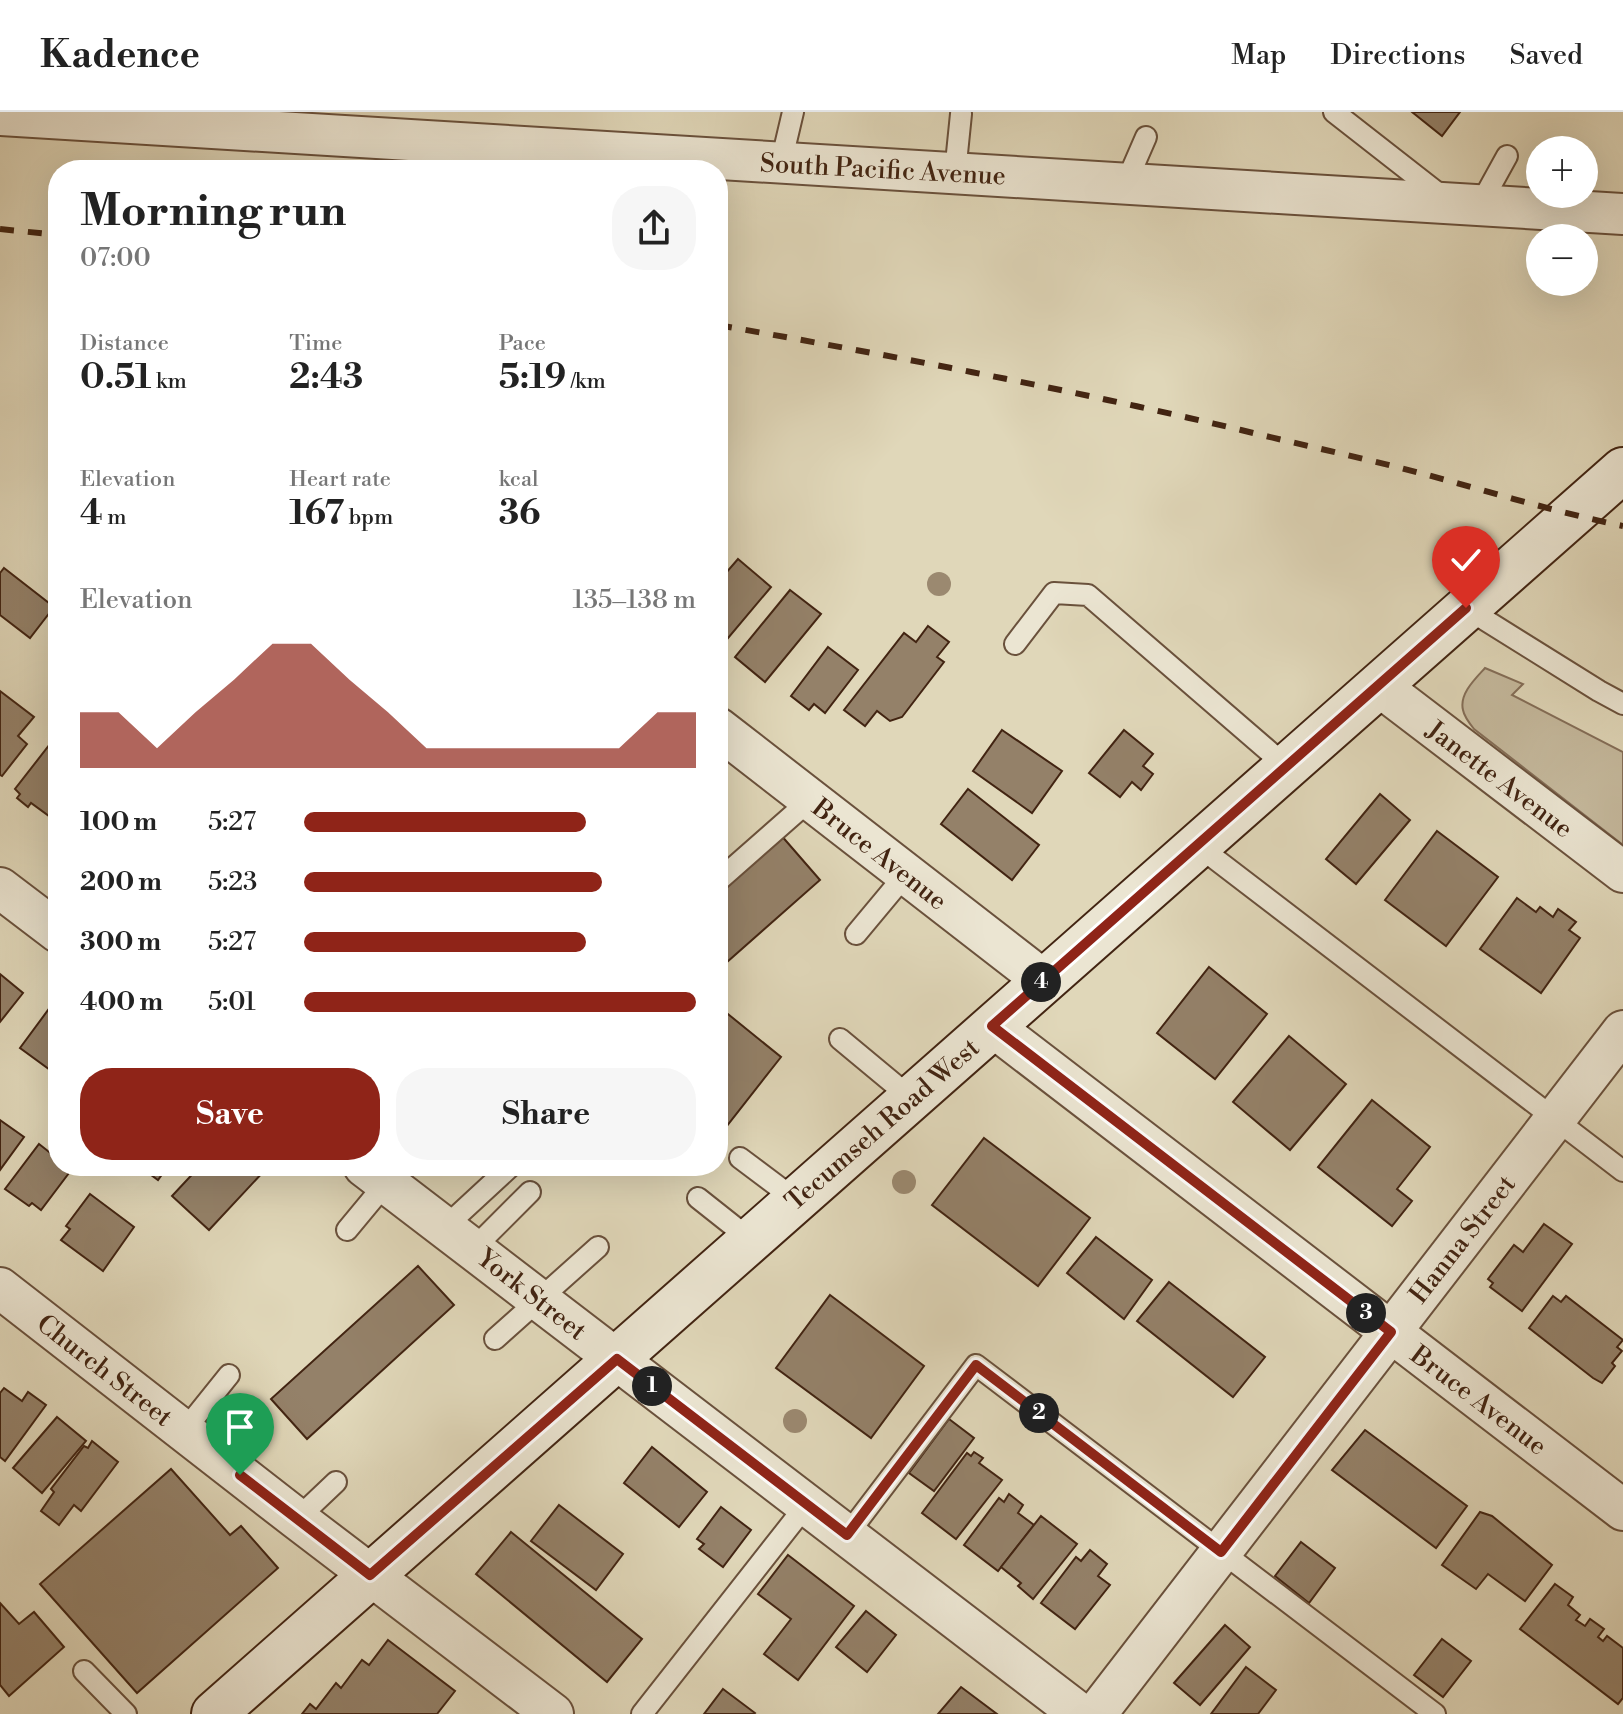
<!DOCTYPE html>
<html lang="en">
<head>
<meta charset="utf-8">
<style>
	body { margin:0; font-family:"Libre Bodoni",serif; background:#f6f6f6; color:#222; height:100vh; display:flex; flex-direction:column; font-size:30px; white-space:nowrap }
	* { box-sizing:border-box; margin:0 }
	p { font-size:26px; color:#767676 }
	.icon { flex:none; width:44px; height:44px; fill:none; stroke:currentColor; stroke-width:2; stroke-linecap:round; stroke-linejoin:round }
	.map { position:relative; flex:1; overflow:hidden }
	.panel { position:absolute; left:48px; top:48px; width:680px; height:1016px; display:flex; flex-direction:column; background:#fff; border-radius:32px; box-shadow:0 8px 32px #0002 }
	.panel>* { flex:none }
	.controls { position:absolute; left:1526px; top:24px; display:grid; gap:16px }
	.controls a { display:grid; place-items:center; width:72px; height:72px; border-radius:50%; background:#fff; box-shadow:0 8px 32px #0002; font-size:40px }
	.pin { position:absolute; display:grid; place-items:center; width:68px; height:68px; color:#fff; margin:-82px -34px; border-radius:50% 50% 50% 0; rotate:-45deg; box-shadow:0 0 8px #0007 }
	.pin .icon { rotate:45deg }
	.km { position:absolute; width:40px; height:40px; margin:-20px; border-radius:50%; background:#222; color:#fff; font-size:22px; line-height:40px; text-align:center }
	.round { display:grid; place-items:center; flex:none; width:84px; height:84px; border-radius:32px; background:#f6f6f6 }
	.overview { display:flex; align-items:center; justify-content:space-between; height:136px; padding:0 32px }
	h1 { font-size:44px; font-weight:800; line-height:60px }
	.metrics { display:grid; grid-template-columns:repeat(3,1fr); gap:12px; height:136px; padding:8px 32px }
	.metrics div { display:grid; align-content:center }
	.metrics b { font-size:34px; font-weight:800 }
	.metrics small { font-size:22px; font-weight:400 }
	.metrics p { font-size:22px }
	.chart { height:224px; padding:16px 32px }
	.chart p { display:flex; justify-content:space-between }
	.chart svg { width:100%; height:144px; margin-top:8px; fill:#8f2418; opacity:.7 }
	.cta { display:flex; gap:16px; margin-top:auto; padding:16px 32px }
	.cta a { flex:1; height:92px; border-radius:32px; background:#8f2418; color:#fff; font-size:32px; font-weight:800; line-height:92px; text-align:center }
	.cta a+a { background:#f6f6f6; color:#222 }
	ul { padding:0 32px; list-style:none; font-size:26px }
	li { display:grid; grid-template-columns:128px 96px 1fr; align-items:center; height:60px }
	li i { height:20px; border-radius:10px; background:#8f2418 }
	header { display:flex; align-items:center; gap:48px; box-sizing:border-box; height:112px; padding:0 40px; background:#fff; border-bottom:2px solid #e0e0e0 }
	header strong { font-size:38px }
	nav { display:flex; gap:44px; margin-inline-start:auto; font-size:28px }
	.map>svg:first-child { display:block }
	.green { fill:#c5b99d; stroke:#846e58; stroke-width:2 }
	.building { fill:#948169; stroke:#422412; stroke-width:2 }
	.lines { fill:none; stroke-linecap:round; stroke-linejoin:round }
	.service-casing { stroke:#6a513c; stroke-width:24 }
	.minor-casing { stroke:#6a513c; stroke-width:44 }
	.secondary-casing { stroke:#422412; stroke-width:48 }
	.service { stroke:#ebe5d2; stroke-width:20 }
	.minor { stroke:#ebe5d2; stroke-width:40 }
	.secondary { stroke:#ebe5d2; stroke-width:44 }
	.rail { stroke:#422412; stroke-width:6; stroke-dasharray:14 14; stroke-linecap:butt }
	.tree { fill:#9b8970 }
	.route-casing { stroke:#fff; stroke-width:16 }
	.route { stroke:#8f2418; stroke-width:10 }
	.labels { text-anchor:middle; stroke-width:6; stroke-linejoin:round; paint-order:stroke }
	.street-label { font-size:26px; fill:#422412; stroke:#ebe5d2 }
</style>
</head>
<body>
<header>
<strong>Kadence</strong>
<nav><a>Map</a><a>Directions</a><a>Saved</a></nav>
</header>
<div class="map">
<svg width="1623" height="1602" viewBox="0 0 1623 1602">
	<rect width="100%" height="100%" fill="#e0d7b9"/>
	<filter id="stains"><feTurbulence type="fractalNoise" baseFrequency=".0025" numOctaves="4"/><feColorMatrix values="0 0 0 0 .2 0 0 0 0 .09 0 0 0 0 .02 0 0 0 .5 -.17"/></filter>
	<radialGradient id="worn" r=".72"><stop offset=".6" stop-color="#630" stop-opacity="0"/><stop offset="1" stop-color="#630" stop-opacity=".3"/></radialGradient>
	<path class="green" d="M 1485,556 L 1523,572 L 1512,583 L 1623,640 L 1623,733 L 1474,617 C 1470,612 1464,604 1463,598 C 1459,582 1475,567 1485,556 Z"/>
	<g class="building">
		<path d="M 1412,0 L 1460,0 L 1442,24 Z"/>
		<path d="M 738,447 L 771,475 L 718,538 L 718,470 Z"/>
		<path d="M 4,456 L 54,495 L 30,526 L 0,503 L 0,461 Z"/>
		<path d="M 790,478 L 821,502 L 765,570 L 735,545 Z"/>
		<path d="M 928,514 L 949,530 L 937,545 L 944,550 L 902,605 L 890,609 L 877,599 L 865,614 L 844,598 L 904,521 L 916,530 Z"/>
		<path d="M 828,535 L 858,558 L 825,601 L 814,592 L 809,598 L 791,584 Z"/>
		<path d="M 0,579 L 34,605 L 18,624 L 27,632 L 2,664 L 0,663 Z"/>
		<path d="M 1002,618 L 1062,659 L 1032,701 L 973,659 Z"/>
		<path d="M 1124,618 L 1153,642 L 1143,654 L 1153,662 L 1141,678 L 1132,670 L 1120,685 L 1089,661 Z"/>
		<path d="M 57,623 L 58,624 L 58,692 L 49,704 L 31,691 L 28,695 L 17,686 L 20,682 L 15,677 Z"/>
		<path d="M 968,677 L 1039,733 L 1012,768 L 941,712 Z"/>
		<path d="M 1380,682 L 1410,708 L 1356,772 L 1326,747 Z"/>
		<path d="M 1437,719 L 1498,765 L 1446,834 L 1385,788 Z"/>
		<path d="M 780,722 L 820,768 L 718,858 L 718,777 Z"/>
		<path d="M 1517,786 L 1536,800 L 1540,795 L 1553,805 L 1558,797 L 1576,810 L 1569,818 L 1580,826 L 1541,881 L 1480,837 Z"/>
		<path d="M 1209,855 L 1267,902 L 1215,967 L 1157,921 Z"/>
		<path d="M 0,862 L 23,881 L 0,910 Z"/>
		<path d="M 51,894 L 58,899 L 57,963 L 20,936 Z"/>
		<path d="M 718,894 L 781,945 L 726,1015 L 718,1009 Z"/>
		<path d="M 1289,924 L 1346,972 L 1290,1038 L 1233,990 Z"/>
		<path d="M 1372,988 L 1430,1035 L 1397,1077 L 1412,1089 L 1392,1114 L 1318,1055 Z"/>
		<path d="M 0,1008 L 24,1025 L 0,1058 Z"/>
		<path d="M 984,1026 L 1090,1106 L 1038,1174 L 932,1093 Z"/>
		<path d="M 39,1032 L 58,1047 L 58,1054 L 68,1054 L 72,1057 L 41,1098 L 32,1091 L 29,1094 L 5,1077 Z"/>
		<path d="M 139,1054 L 168,1054 L 158,1068 Z"/>
		<path d="M 200,1054 L 260,1054 L 265,1058 L 209,1118 L 172,1084 Z"/>
		<path d="M 568,1054 L 600,1054 L 593,1060 L 580,1062 Z"/>
		<path d="M 90,1082 L 134,1115 L 103,1159 L 61,1128 L 70,1117 L 66,1114 Z"/>
		<path d="M 1544,1112 L 1572,1132 L 1522,1199 L 1490,1175 L 1493,1171 L 1488,1167 L 1514,1133 L 1523,1140 Z"/>
		<path d="M 1096,1125 L 1152,1168 L 1124,1207 L 1067,1161 Z"/>
		<path d="M 418,1154 L 454,1193 L 307,1327 L 271,1287 Z"/>
		<path d="M 1169,1170 L 1265,1245 L 1233,1285 L 1137,1209 Z"/>
		<path d="M 830,1183 L 924,1254 L 871,1326 L 776,1256 Z"/>
		<path d="M 1553,1184 L 1561,1190 L 1566,1184 L 1623,1228 L 1617,1235 L 1622,1239 L 1612,1251 L 1615,1254 L 1602,1271 L 1593,1266 L 1529,1216 Z"/>
		<path d="M 4,1276 L 22,1289 L 28,1280 L 46,1293 L 5,1349 L 0,1345 L 0,1281 Z"/>
		<path d="M 57,1305 L 86,1329 L 42,1381 L 13,1356 Z"/>
		<path d="M 949,1307 L 974,1326 L 934,1379 L 909,1361 Z"/>
		<path d="M 1365,1318 L 1467,1394 L 1436,1436 L 1332,1358 Z"/>
		<path d="M 92,1329 L 118,1350 L 81,1399 L 74,1393 L 59,1413 L 41,1399 L 54,1380 L 51,1377 L 84,1334 L 88,1336 Z"/>
		<path d="M 652,1335 L 707,1380 L 679,1415 L 624,1371 Z"/>
		<path d="M 974,1340 L 983,1346 L 979,1351 L 1002,1368 L 956,1427 L 922,1401 L 967,1341 L 971,1344 Z"/>
		<path d="M 171,1357 L 230,1423 L 241,1414 L 278,1456 L 137,1581 L 40,1472 Z"/>
		<path d="M 1009,1382 L 1023,1393 L 1018,1401 L 1034,1413 L 998,1459 L 964,1433 L 999,1386 L 1004,1390 Z"/>
		<path d="M 559,1393 L 623,1442 L 596,1478 L 531,1429 Z"/>
		<path d="M 721,1395 L 751,1418 L 723,1455 L 699,1437 L 704,1432 L 697,1427 Z"/>
		<path d="M 1480,1400 L 1492,1404 L 1552,1453 L 1525,1489 L 1488,1462 L 1476,1477 L 1442,1453 Z"/>
		<path d="M 1041,1404 L 1077,1432 L 1033,1487 L 1018,1474 L 1021,1471 L 1001,1455 Z"/>
		<path d="M 511,1420 L 642,1527 L 607,1570 L 476,1462 Z"/>
		<path d="M 1301,1430 L 1335,1456 L 1309,1491 L 1275,1464 Z"/>
		<path d="M 1090,1438 L 1107,1452 L 1098,1464 L 1110,1473 L 1075,1517 L 1041,1491 L 1076,1445 L 1081,1449 Z"/>
		<path d="M 788,1443 L 854,1494 L 798,1568 L 764,1542 L 791,1507 L 758,1482 Z"/>
		<path d="M 1555,1472 L 1573,1485 L 1568,1493 L 1580,1503 L 1576,1508 L 1585,1514 L 1590,1507 L 1604,1517 L 1598,1525 L 1603,1529 L 1607,1524 L 1623,1536 L 1623,1586 L 1618,1592 L 1520,1517 Z"/>
		<path d="M 0,1491 L 19,1512 L 34,1500 L 64,1535 L 9,1584 L 0,1573 Z"/>
		<path d="M 866,1499 L 896,1523 L 867,1560 L 836,1535 Z"/>
		<path d="M 1225,1513 L 1250,1535 L 1200,1593 L 1174,1571 Z"/>
		<path d="M 1442,1527 L 1471,1549 L 1443,1585 L 1414,1563 Z"/>
		<path d="M 388,1528 L 455,1579 L 437,1602 L 302,1602 L 310,1592 L 316,1597 L 336,1571 L 341,1576 L 362,1548 L 369,1553 Z"/>
		<path d="M 1246,1555 L 1276,1578 L 1258,1602 L 1211,1602 Z"/>
		<path d="M 961,1575 L 997,1602 L 938,1602 Z"/>
		<path d="M 723,1577 L 755,1601 L 754,1602 L 704,1602 Z"/>
	</g>
	<g class="lines">
		<g class="service-casing">
			<g id="service">
				<path d="M 1334,0 L 1444,86"/>
				<path d="M 781,51 L 793,0"/>
				<path d="M 955,61 L 961,2"/>
				<path d="M 1126,71 L 1146,25"/>
				<path d="M 1480,93 L 1507,44"/>
				<path d="M 1466,496 L 1599,579 L 1623,592"/>
				<path d="M 1015,532 L 1054,481 L 1088,483 L 1286,654"/>
				<path d="M 1197,733 L 1623,1059"/>
				<path d="M 718,769 L 810,688"/>
				<path d="M 856,822 L 906,762"/>
				<path d="M 840,927 L 911,986"/>
				<path d="M 740,1046 L 796,1088"/>
				<path d="M 698,1086 L 751,1128"/>
				<path d="M 445,1115 L 511,1054"/>
				<path d="M 347,1118 L 386,1071"/>
				<path d="M 473,1137 L 530,1080"/>
				<path d="M 495,1227 L 598,1135"/>
				<path d="M 184,1319 L 229,1263"/>
				<path d="M 297,1407 L 336,1370"/>
				<path d="M 847,1423 L 976,1253 L 1435,1602"/>
				<path d="M 84,1559 L 126,1602"/>
				<path d="M 642,1602 L 807,1392"/>
			</g>
		</g>
		<g class="minor-casing">
			<g id="minor">
				<path d="M 0,3 L 1623,102"/>
				<path d="M 1378,573 L 1623,760"/>
				<path d="M 718,616 L 1043,868"/>
				<path d="M 0,776 L 58,820"/>
				<path d="M 992,914 L 1623,1398"/>
				<path d="M 364,1054 L 1080,1602"/>
				<path d="M 0,1176 L 297,1407 L 553,1602"/>
				<path d="M 1096,1602 L 1623,919"/>
			</g>
		</g>
		<g class="secondary-casing">
			<path id="secondary" d="M 214,1602 L 1623,358"/>
		</g>
		<use href="#service" class="service"/>
		<use href="#minor" class="minor"/>
		<use href="#secondary" class="secondary"/>
		<g class="rail">
			<path d="M 0,117 L 58,123"/>
			<path d="M 718,213 C 893,244 1068,277 1241,318 C 1302,333 1363,346 1424,362 C 1490,380 1556,400 1623,414"/>
		</g>
	</g>
	<g class="tree">
		<circle cx="939" cy="472" r="12"/>
		<circle cx="904" cy="1070" r="12"/>
		<circle cx="795" cy="1309" r="12"/>
	</g>
	<g class="lines">
		<g class="route-casing">
			<path id="route" d="M 240,1363 L 370,1463 L 617,1247 L 847,1423 L 976,1253 L 1221,1440 L 1391,1220 L 992,914 L 1466,496"/>
		</g>
		<use href="#route" class="route"/>
	</g>
	<g class="labels">
		<g class="street-label">
			<text transform="translate(883 57) rotate(3)" y="9">South Pacific Avenue</text>
			<text transform="translate(1500 667) rotate(37)" y="9">Janette Avenue</text>
			<text transform="translate(880 742) rotate(38)" y="9">Bruce Avenue</text>
			<text transform="translate(882 1012) rotate(-41)" y="9">Tecumseh Road West</text>
			<text transform="translate(1462 1127) rotate(-52)" y="9">Hanna Street</text>
			<text transform="translate(532 1182) rotate(38)" y="9">York Street</text>
			<text transform="translate(105 1258) rotate(38)" y="9">Church Street</text>
			<text transform="translate(1479 1288) rotate(37)" y="9">Bruce Avenue</text>
		</g>
	</g>
	<rect width="100%" height="100%" filter="url(#stains)"/>
	<rect width="100%" height="100%" fill="url(#worn)"/>
</svg>
<div class="controls">
<a>+</a>
<a>−</a>
</div>
<div class="pin" style="left:240px;top:1363px;background:#1e9e55"><svg class="icon" aria-label="arrive" viewBox="0 0 24 24"><path d="M6 21V4h12l-3 4 3 4H6"/></svg></div>
<div class="pin" style="left:1466px;top:496px;background:#d93025"><svg class="icon" aria-label="check" viewBox="0 0 24 24"><path d="M5 12l5 5 9-10"/></svg></div>
<b class="km" style="left:652px;top:1274px">1</b>
<b class="km" style="left:1039px;top:1301px">2</b>
<b class="km" style="left:1366px;top:1201px">3</b>
<b class="km" style="left:1041px;top:870px">4</b>
<section class="panel">
<div class="overview"><div><h1>Morning run</h1><p>07:00</p></div><a class="round"><svg class="icon" aria-label="share" viewBox="0 0 24 24"><path d="M12 15V3M7 8l5-5 5 5M5 13v7h14v-7"/></svg></a></div>
<div class="metrics">
<div><p>Distance</p><b>0.51<small> km</small></b></div>
<div><p>Time</p><b>2:43</b></div>
<div><p>Pace</p><b>5:19<small> /km</small></b></div>
</div>
<div class="metrics">
<div><p>Elevation</p><b>4<small> m</small></b></div>
<div><p>Heart rate</p><b>167<small> bpm</small></b></div>
<div><p>kcal</p><b>36</b></div>
</div>
<div class="chart"><p><span>Elevation</span>135–138 m</p>
<svg viewBox="0 0 160 44" preserveAspectRatio="none"><path d="M0 44V27L10 27L20 38L30 27L40 17L50 6L60 6L70 17L80 27L90 38L100 38L110 38L120 38L130 38L140 38L150 27L160 27V44z"/></svg>
</div>
<ul>
<li><b>100 m</b>5:27<i style="width:72%"></i></li>
<li><b>200 m</b>5:23<i style="width:76%"></i></li>
<li><b>300 m</b>5:27<i style="width:72%"></i></li>
<li><b>400 m</b>5:01<i style="width:100%"></i></li>
</ul>
<div class="cta"><a>Save</a><a>Share</a></div>
</section>
</div>
</body>
</html>
